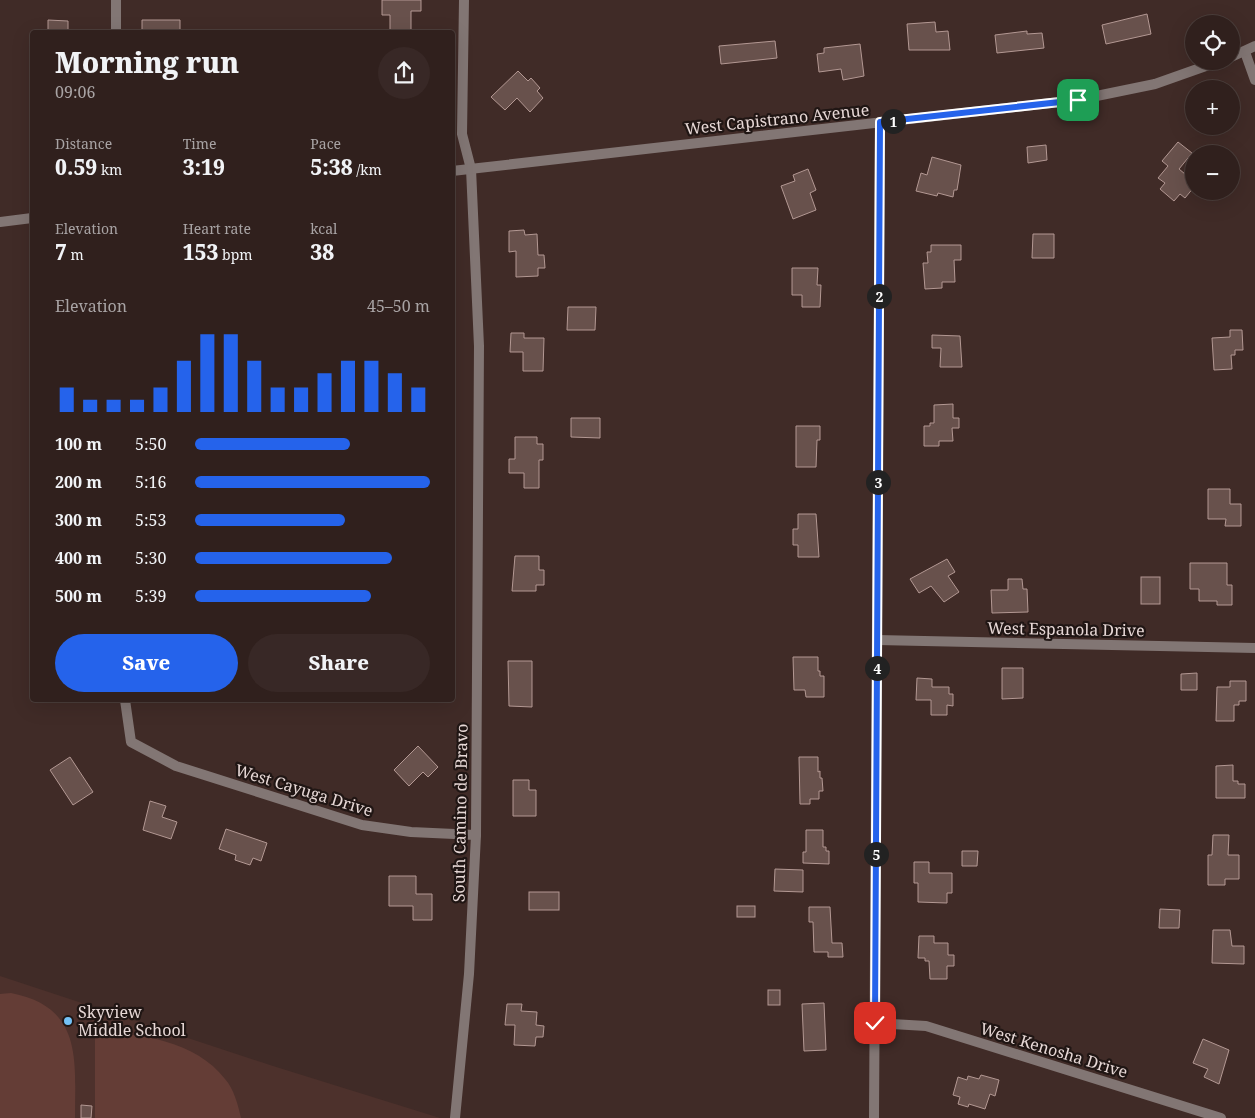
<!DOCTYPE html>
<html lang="en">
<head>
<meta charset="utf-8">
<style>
	body { margin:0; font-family:"Noto Serif",serif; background:#382826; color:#f1f3f6; height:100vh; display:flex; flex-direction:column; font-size:19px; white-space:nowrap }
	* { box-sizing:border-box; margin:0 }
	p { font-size:16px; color:#a8a3a4 }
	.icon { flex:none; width:28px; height:28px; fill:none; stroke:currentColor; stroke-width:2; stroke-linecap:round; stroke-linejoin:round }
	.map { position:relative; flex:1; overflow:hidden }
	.sheet { position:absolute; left:30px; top:30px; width:425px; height:672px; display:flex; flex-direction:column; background:#30201d; border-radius:5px; box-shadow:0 5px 20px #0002,0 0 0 1px #4b3e3b }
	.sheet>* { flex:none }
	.tools { position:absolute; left:1185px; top:15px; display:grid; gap:10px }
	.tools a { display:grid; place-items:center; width:55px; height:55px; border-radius:50%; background:#30201d; box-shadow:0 5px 20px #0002,0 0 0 1px #4b3e3b; font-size:25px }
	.pin { position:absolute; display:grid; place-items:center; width:42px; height:42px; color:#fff; margin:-21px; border-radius:10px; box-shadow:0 2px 8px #0006 }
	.km { position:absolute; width:25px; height:25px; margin:-12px; border-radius:50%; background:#222; color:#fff; font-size:14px; line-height:25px; text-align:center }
	.round { display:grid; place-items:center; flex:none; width:52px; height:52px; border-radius:26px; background:#382826 }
	.overview { display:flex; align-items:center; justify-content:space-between; height:85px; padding:0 25px }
	h1 { font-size:28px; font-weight:800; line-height:38px }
	.stats { display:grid; grid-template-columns:repeat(3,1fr); gap:8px; height:85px; padding:5px 25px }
	.stats div { display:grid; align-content:center }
	.stats b { font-size:21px; font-weight:800 }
	.stats small { font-size:14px; font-weight:400 }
	.stats p { font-size:14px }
	.chart { height:140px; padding:10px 25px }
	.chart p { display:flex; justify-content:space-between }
	.chart svg { width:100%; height:90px; margin-top:5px; stroke:#2563eb; stroke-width:6 }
	.cta { display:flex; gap:10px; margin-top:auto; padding:10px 25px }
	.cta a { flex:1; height:58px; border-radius:30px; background:#2563eb; color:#fff; font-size:20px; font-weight:800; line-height:58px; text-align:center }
	.cta a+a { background:#382826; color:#f1f3f6 }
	ul { padding:0 25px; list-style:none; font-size:16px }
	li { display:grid; grid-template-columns:80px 60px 1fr; align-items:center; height:38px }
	li i { height:12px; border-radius:6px; background:#2563eb }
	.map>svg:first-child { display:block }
	.built { fill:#4d312c }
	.pitch { fill:#643d36 }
	.building { fill:#68514c; stroke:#b39893 }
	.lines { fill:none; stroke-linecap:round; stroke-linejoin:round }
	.minor { stroke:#827674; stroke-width:10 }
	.tertiary { stroke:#827674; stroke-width:10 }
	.route-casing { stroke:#fff; stroke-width:10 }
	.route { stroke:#2563eb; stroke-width:6 }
	.poi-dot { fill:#73c1f6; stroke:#201614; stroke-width:2 }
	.labels { text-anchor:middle; stroke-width:4.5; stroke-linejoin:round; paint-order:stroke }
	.street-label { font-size:16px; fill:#e7d8d6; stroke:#201614 }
	.poi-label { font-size:16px; fill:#e7d8d6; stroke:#201614; text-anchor:start }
</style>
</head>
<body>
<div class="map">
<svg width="1255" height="1118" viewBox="0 0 1255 1118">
	<rect width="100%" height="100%" fill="#402b27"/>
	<path class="built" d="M 0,976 L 273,1066 L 440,1118 L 0,1118 Z"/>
	<g class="pitch">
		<path d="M 11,993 C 83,1007 75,1060 75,1118 L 0,1118 L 0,994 Z"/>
		<path d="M 95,1032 C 140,1033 196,1041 225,1079 C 234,1089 238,1105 241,1118 L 95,1118 Z"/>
	</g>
	<g class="building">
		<path d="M 382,0 L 421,0 L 421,11 L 411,11 L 411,30 L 390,30 L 390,15 L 382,15 Z"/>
		<path d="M 1147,14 L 1151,34 L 1106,44 L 1102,25 Z"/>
		<path d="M 48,20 L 68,21 L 68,32 L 48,32 Z"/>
		<path d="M 142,20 L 180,20 L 180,32 L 145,32 L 142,31 Z"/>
		<path d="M 935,22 L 936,32 L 948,31 L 950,50 L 909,50 L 907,24 Z"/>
		<path d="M 1027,31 L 1027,34 L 1042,33 L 1044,48 L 997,53 L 995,35 Z"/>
		<path d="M 775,41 L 777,58 L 721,64 L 719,46 Z"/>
		<path d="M 860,44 L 864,76 L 843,80 L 841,69 L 819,72 L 817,54 L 824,53 L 824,48 Z"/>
		<path d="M 518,71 L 528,81 L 531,78 L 540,88 L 537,91 L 543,98 L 530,112 L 517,98 L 505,110 L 491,97 Z"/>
		<path d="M 1178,142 L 1192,153 L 1179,169 L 1191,179 L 1189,181 L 1194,187 L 1185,198 L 1180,194 L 1174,201 L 1160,189 L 1165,183 L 1158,178 L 1168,166 L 1162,161 Z"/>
		<path d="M 1046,145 L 1047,160 L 1028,163 L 1027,147 Z"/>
		<path d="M 932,157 L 961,165 L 957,190 L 954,190 L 953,197 L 938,193 L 937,196 L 916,191 L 921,173 L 927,175 Z"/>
		<path d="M 808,169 L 816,190 L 810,193 L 816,210 L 793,219 L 781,186 L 795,181 L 793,175 Z"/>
		<path d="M 524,230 L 525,235 L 537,234 L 538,255 L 544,255 L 545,268 L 538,268 L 538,276 L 516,277 L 516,251 L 509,252 L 509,231 Z"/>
		<path d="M 1033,234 L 1054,234 L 1054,258 L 1032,258 Z"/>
		<path d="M 931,245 L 961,245 L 961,260 L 954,260 L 955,282 L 942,282 L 942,288 L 925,289 L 923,263 L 928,263 L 927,252 L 931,252 Z"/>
		<path d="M 792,268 L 818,268 L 817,285 L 821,285 L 820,307 L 802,307 L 802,295 L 792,295 Z"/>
		<path d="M 568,307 L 596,307 L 595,330 L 567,330 Z"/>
		<path d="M 1230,330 L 1242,330 L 1243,350 L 1235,350 L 1235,355 L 1231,355 L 1232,369 L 1214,370 L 1212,338 L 1230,337 Z"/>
		<path d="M 511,333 L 524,333 L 524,338 L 544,338 L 543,371 L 523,371 L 523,352 L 510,352 Z"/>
		<path d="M 932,335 L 960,336 L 962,367 L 940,367 L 941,348 L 932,348 Z"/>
		<path d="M 953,404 L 953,418 L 959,418 L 959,428 L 952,428 L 953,441 L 939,441 L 939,446 L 924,446 L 924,426 L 930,426 L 930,423 L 934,423 L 934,405 Z"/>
		<path d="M 571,418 L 600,418 L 600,438 L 571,437 Z"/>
		<path d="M 796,426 L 820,426 L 820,440 L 817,440 L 816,467 L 796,467 Z"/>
		<path d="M 515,437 L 537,437 L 537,444 L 543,444 L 543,460 L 539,460 L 539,488 L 524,488 L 524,473 L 509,473 L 509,459 L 515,459 Z"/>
		<path d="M 1208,489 L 1230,489 L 1230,504 L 1241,504 L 1241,526 L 1225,526 L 1226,519 L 1208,519 Z"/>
		<path d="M 798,514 L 816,514 L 819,557 L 798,557 L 798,545 L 793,545 L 793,529 L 798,529 Z"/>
		<path d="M 515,556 L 539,556 L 539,570 L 544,570 L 544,585 L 536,585 L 536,591 L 512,591 Z"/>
		<path d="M 947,559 L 955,572 L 948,576 L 959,592 L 944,602 L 931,586 L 919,593 L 910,579 Z"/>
		<path d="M 1190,563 L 1227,563 L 1227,585 L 1232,585 L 1232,605 L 1217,605 L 1217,601 L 1199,601 L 1199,589 L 1190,589 Z"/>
		<rect x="1141" y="577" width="19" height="27"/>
		<path d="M 1008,579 L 1022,579 L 1023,589 L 1027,589 L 1028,612 L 992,613 L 991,590 L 1008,590 Z"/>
		<path d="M 793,657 L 818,657 L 818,671 L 820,671 L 820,676 L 824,676 L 824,697 L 806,697 L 805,690 L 794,690 Z"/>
		<path d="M 508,661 L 532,661 L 532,707 L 509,706 Z"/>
		<path d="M 1002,668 L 1023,668 L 1023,698 L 1002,699 Z"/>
		<path d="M 1197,673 L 1197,690 L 1181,690 L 1181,674 Z"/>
		<path d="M 917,678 L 932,679 L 932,687 L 949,687 L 949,694 L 953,694 L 953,706 L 947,705 L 947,715 L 931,715 L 931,700 L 916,700 Z"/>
		<path d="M 1230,681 L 1246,681 L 1246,701 L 1239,701 L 1239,705 L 1234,705 L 1234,721 L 1216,721 L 1217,687 L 1230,687 Z"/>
		<path d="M 418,746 L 438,767 L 428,777 L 423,772 L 409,786 L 394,770 Z"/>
		<path d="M 70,757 L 93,792 L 73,805 L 50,770 Z"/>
		<path d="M 799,757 L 818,757 L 818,772 L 820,771 L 820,778 L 822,778 L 823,791 L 819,791 L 819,799 L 810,799 L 810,804 L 800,804 Z"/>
		<path d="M 1233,765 L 1233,781 L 1238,781 L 1238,784 L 1245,784 L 1245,798 L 1216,798 L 1216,766 Z"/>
		<path d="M 513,780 L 529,780 L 529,790 L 536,790 L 536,816 L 513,816 Z"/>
		<path d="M 150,801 L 166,806 L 162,817 L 177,822 L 171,839 L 143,830 Z"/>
		<path d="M 226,829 L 267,843 L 261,861 L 253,858 L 250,865 L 235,860 L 236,855 L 219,849 Z"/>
		<path d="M 806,830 L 823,830 L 823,847 L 826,847 L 826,851 L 829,851 L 829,864 L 803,863 L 803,852 L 806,852 Z"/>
		<path d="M 1213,835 L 1229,835 L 1228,855 L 1239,855 L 1239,879 L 1225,879 L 1225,885 L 1208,885 L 1208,855 L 1212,855 Z"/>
		<path d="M 962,851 L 978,851 L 977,866 L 962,866 Z"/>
		<path d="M 914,862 L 929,862 L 929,873 L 952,873 L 952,893 L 947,893 L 947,903 L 918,902 L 918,883 L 914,883 Z"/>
		<path d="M 775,869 L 803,870 L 803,892 L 774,891 Z"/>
		<path d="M 389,876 L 416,876 L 416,894 L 432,894 L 432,920 L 413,920 L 413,906 L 389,906 Z"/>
		<rect x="529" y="892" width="30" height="18"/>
		<rect x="737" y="906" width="18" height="11"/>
		<path d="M 809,907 L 830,907 L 832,943 L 842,943 L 843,957 L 828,957 L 828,952 L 814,952 L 813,922 L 809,922 Z"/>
		<path d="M 1160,909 L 1180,910 L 1179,928 L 1159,928 Z"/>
		<path d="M 1213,930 L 1230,930 L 1232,946 L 1244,946 L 1244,964 L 1212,963 Z"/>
		<path d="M 919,936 L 934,936 L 934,943 L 948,943 L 948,955 L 954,955 L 954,966 L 947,966 L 947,979 L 930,979 L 929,961 L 925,961 L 925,958 L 918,958 Z"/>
		<rect x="768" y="990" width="12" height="15"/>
		<path d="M 824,1003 L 826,1050 L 804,1051 L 802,1004 Z"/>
		<path d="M 507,1004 L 522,1004 L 521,1011 L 537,1012 L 536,1025 L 544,1026 L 543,1037 L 536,1037 L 535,1046 L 514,1045 L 515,1025 L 505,1025 Z"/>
		<path d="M 1203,1039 L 1229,1050 L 1219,1084 L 1204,1077 L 1208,1069 L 1193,1063 Z"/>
		<path d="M 981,1075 L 999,1080 L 995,1096 L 990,1094 L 985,1109 L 969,1104 L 968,1107 L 958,1104 L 960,1097 L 953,1095 L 958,1077 L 967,1080 L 968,1076 L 979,1079 Z"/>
		<path d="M 81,1105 L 92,1106 L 91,1118 L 81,1118 Z"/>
	</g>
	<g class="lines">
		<g class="minor">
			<path d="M 116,0 L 116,32"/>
			<path d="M 1245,52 L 1255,80"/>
			<path d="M 877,640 L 1255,648"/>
			<path d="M 125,700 L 131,742 L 176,766 L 362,825 L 411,832 L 476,835"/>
			<path d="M 875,1023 L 926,1026 L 1221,1118"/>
			<path d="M 455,1118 L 469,974 L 476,835 L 479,346 L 471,169 L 462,134 L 464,0"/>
			<path d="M 874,1118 L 880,122"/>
		</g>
		<g class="tertiary">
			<path d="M 1231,57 L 1255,46"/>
			<path d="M 452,171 L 1077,100 L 1155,84 L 1220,61"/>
			<path d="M 0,222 L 32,218"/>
		</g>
	</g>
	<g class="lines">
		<g class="route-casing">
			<path id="route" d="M 875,1023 L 880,122 L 1078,100"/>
		</g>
		<use href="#route" class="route"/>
	</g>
	<circle class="poi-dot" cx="68" cy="1021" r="5"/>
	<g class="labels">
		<g class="street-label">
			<text transform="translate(777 119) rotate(-6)" y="6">West Capistrano Avenue</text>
			<text transform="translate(1066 629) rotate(1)" y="6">West Espanola Drive</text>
			<text transform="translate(304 790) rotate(17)" y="6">West Cayuga Drive</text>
			<text transform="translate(460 813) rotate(-89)" y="6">South Camino de Bravo</text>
			<text transform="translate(1054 1050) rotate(17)" y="6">West Kenosha Drive</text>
		</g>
		<g class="poi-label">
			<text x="78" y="1018">Skyview<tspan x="78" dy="18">Middle School</tspan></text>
		</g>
	</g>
</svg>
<div class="tools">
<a><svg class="icon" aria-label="locate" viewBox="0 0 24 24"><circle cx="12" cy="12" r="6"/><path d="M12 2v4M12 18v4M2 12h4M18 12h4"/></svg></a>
<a>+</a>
<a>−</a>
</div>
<div class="pin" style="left:1078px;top:100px;background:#1e9e55"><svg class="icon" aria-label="arrive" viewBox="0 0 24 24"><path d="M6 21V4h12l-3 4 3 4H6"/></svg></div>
<div class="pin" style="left:875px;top:1023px;background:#d93025"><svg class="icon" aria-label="check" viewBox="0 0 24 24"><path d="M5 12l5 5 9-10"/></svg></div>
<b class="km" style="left:893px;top:121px">1</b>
<b class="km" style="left:879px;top:296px">2</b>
<b class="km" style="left:878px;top:482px">3</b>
<b class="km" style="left:877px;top:668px">4</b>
<b class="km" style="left:876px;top:854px">5</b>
<section class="sheet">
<div class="overview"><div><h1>Morning run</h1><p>09:06</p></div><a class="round"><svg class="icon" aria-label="share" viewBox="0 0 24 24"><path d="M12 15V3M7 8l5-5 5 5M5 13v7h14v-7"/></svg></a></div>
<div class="stats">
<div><p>Distance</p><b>0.59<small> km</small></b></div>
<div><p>Time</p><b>3:19</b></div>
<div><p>Pace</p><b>5:38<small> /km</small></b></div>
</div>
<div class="stats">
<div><p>Elevation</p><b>7<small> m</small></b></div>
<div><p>Heart rate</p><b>153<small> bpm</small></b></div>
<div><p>kcal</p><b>38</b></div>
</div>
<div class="chart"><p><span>Elevation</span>45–50 m</p>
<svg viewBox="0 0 160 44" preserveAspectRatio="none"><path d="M5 44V32M15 44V38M25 44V38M35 44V38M45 44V32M55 44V19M65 44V6M75 44V6M85 44V19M95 44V32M105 44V32M115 44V25M125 44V19M135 44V19M145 44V25M155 44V32"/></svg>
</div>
<ul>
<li><b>100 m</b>5:50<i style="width:66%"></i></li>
<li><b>200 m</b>5:16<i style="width:100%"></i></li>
<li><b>300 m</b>5:53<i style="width:64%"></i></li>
<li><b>400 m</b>5:30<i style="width:84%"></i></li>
<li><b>500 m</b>5:39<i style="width:75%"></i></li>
</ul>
<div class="cta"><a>Save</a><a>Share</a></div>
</section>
</div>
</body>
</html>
